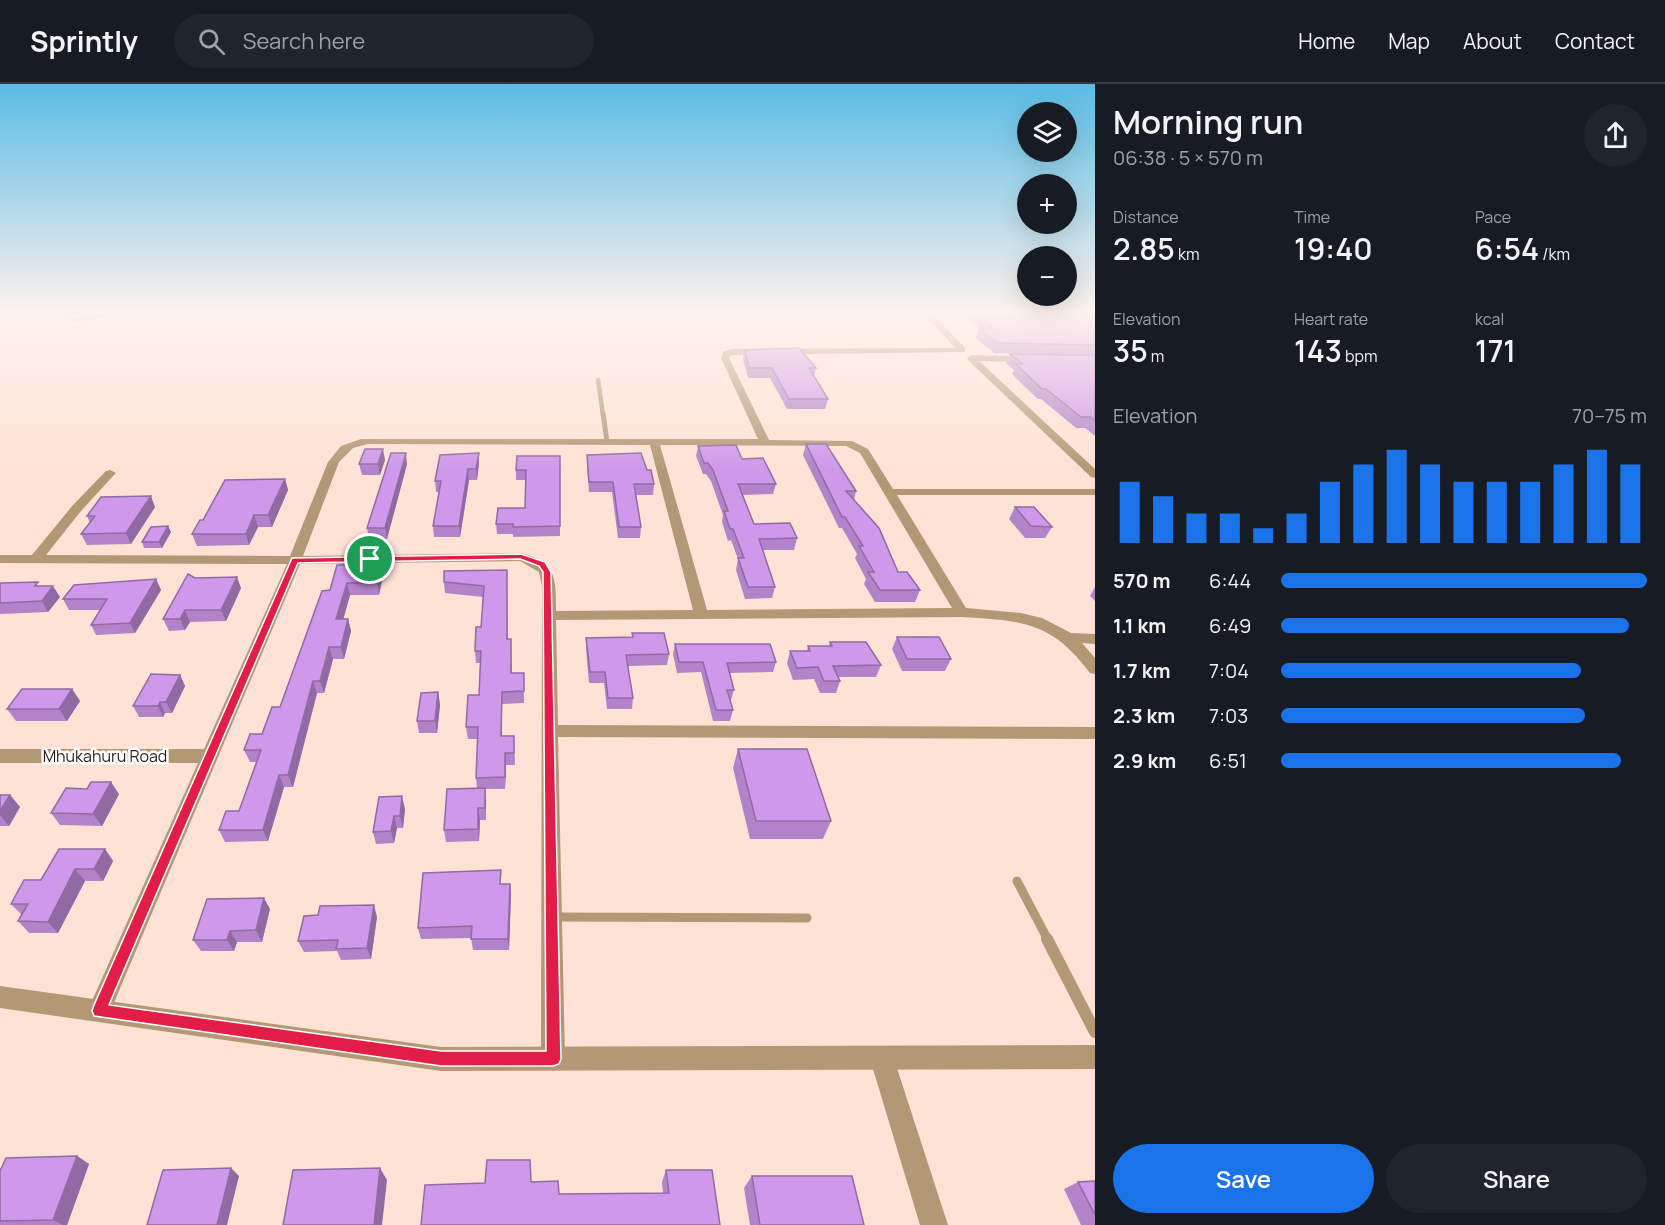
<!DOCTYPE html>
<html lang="en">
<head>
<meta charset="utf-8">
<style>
	body { margin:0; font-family:Manrope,sans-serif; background:#20242c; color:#f1f3f6; height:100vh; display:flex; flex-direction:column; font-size:22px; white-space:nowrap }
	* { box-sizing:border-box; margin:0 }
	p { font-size:20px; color:#9ea1a6 }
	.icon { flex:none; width:33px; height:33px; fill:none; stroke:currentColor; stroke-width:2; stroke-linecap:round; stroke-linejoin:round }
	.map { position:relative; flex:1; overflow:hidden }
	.sheet { display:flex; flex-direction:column; background:#171b24; width:570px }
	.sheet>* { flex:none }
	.buttons { position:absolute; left:1017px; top:18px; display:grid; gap:12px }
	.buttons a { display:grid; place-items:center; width:60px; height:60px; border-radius:50%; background:#171b24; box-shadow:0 6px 24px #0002; font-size:30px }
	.pin { position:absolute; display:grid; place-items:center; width:51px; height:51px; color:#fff; margin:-26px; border:3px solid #fff; border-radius:50%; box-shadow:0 2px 6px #0007 }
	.round { display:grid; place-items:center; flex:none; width:63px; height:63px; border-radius:32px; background:#20242c }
	.summary { display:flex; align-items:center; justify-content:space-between; height:102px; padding:0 18px }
	h1 { font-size:33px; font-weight:600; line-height:45px }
	.metrics { display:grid; grid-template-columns:repeat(3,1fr); gap:9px; height:102px; padding:6px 18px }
	.metrics div { display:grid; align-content:center }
	.metrics b { font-size:30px; font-weight:600 }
	.metrics small { font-size:16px; font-weight:400 }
	.metrics p { font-size:16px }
	.chart { height:168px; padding:12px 18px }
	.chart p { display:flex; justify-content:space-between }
	.chart svg { width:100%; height:108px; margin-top:6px; stroke:#1a73e8; stroke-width:6 }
	.primary-button { display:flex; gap:12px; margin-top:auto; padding:12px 18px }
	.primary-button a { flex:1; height:69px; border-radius:36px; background:#1a73e8; color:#fff; font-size:24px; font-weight:600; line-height:69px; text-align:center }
	.primary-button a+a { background:#20242c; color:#f1f3f6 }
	ul { padding:0 18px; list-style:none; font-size:20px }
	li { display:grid; grid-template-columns:96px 72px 1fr; align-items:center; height:45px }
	li i { height:15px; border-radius:8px; background:#1a73e8 }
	header { display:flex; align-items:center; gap:36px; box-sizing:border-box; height:84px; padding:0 30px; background:#171b24; border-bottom:2px solid #363941 }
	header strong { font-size:28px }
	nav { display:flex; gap:33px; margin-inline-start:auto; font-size:21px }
	.search { width:420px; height:54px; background:#20242c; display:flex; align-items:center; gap:15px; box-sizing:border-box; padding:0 21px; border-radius:33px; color:#9ea1a6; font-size:22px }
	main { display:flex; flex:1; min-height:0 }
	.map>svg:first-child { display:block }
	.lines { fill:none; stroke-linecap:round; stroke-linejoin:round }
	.stream { stroke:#21c8e1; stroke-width:4 }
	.service-far3 { stroke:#b29875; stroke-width:4.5 }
	.service-far2 { stroke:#b29875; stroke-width:5 }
	.service-far1 { stroke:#b29875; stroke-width:9 }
	.service { stroke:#b29875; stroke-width:12 }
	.minor { fill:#b29875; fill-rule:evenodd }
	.tertiary { fill:#b29875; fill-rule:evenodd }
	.wall { fill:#b283c9 }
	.shaded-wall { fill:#916aa4 }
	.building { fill:#cf98ea; stroke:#916aa4; stroke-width:1.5 }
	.route { fill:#e11d48; stroke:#fff; stroke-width:1.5; fill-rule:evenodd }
	.labels { text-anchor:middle; stroke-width:5; stroke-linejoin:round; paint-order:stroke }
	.street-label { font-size:16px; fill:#291f1b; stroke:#fff }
</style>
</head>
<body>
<header>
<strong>Sprintly</strong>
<div class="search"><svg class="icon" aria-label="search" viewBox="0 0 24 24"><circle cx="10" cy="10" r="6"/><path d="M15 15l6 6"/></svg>Search here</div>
<nav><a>Home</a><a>Map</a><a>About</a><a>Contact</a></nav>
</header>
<main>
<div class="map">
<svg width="1095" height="1141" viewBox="0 0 1095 1141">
	<rect width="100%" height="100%" fill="#ffe2d6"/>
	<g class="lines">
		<g class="stream">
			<path d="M 54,227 L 78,236 L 118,227"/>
			<path d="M 0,228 L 6,227"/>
		</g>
		<path class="service-far3" d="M 598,296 L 603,331"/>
		<path class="service-far2" d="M 603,329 L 607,358"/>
		<g class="service-far1">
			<path d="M 1017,797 L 1048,856"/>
			<path d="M 553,833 L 807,834"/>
		</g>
		<path class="service" d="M 1047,855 L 1095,948"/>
		<g class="minor">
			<path d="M 928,227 L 937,227 L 933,230 L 965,264 L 965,268 L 732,271 L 729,274 L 769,356 L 852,357 L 868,365 L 893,405 L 1095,405 L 1095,411 L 897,411 L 966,524 L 1021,529 L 1042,534 L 1071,549 L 1095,550 L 1095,560 L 1082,559 L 1095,574 L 1095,590 L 1090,589 C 1051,537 1023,537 962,533 L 556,536 L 558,641 L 1095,643 L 1095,655 L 558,653 L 565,975 L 561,983 L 553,987 L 545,983 L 541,975 L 542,502 L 539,488 L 520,477 L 300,480 L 107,935 L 99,938 L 91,935 L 88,927 L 91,919 L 198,679 L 0,679 L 0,665 L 204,665 L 287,480 L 0,479 L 0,471 L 32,471 L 73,421 L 106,387 L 110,386 L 116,389 L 114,391 L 81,427 L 46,471 L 290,472 L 328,378 L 341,362 L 361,355 L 758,355 L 721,274 L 723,268 L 731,265 L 955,264 L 926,232 ZM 368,360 L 650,361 L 693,526 L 556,527 C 556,495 557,478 521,469 L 303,472 L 339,378 L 353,364 ZM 660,361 L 846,362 L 860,369 L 952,524 L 707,526 Z"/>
			<path d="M 971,271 L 1029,273 L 1030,275 L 1026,278 L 979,277 L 1095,385 L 1095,394 L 1091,393 L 968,276 L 967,274 Z"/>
			<path d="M 882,963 L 890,967 L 894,975 L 948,1141 L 920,1141 L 870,975 L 874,967 Z"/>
		</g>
		<path class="tertiary" d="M 0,902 L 441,963 L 1095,961 L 1095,985 L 441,987 L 0,924 Z"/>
	</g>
	<g class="wall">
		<path d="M 968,227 L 1029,227 L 1033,230 L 1095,230 L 1095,270 L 994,269 L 976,254 L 979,244 L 980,244 L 966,232 Z"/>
		<path d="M 745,266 L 816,284 L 814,293 L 828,315 L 825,325 L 787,325 L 770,294 L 748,294 L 743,275 Z"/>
		<path d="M 1010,270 L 1095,271 L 1095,352 L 1085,344 L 1076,344 L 1041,315 L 1038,315 L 1025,303 L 1012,290 L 1014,286 L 1006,279 Z"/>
		<path d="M 806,360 L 856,407 L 854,416 L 898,488 L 920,506 L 915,518 L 875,518 L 864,500 L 866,495 L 855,474 L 857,470 L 842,444 L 839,444 L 803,371 Z"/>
		<path d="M 698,362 L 742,375 L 776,400 L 773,410 L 743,411 L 754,440 L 797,454 L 794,466 L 763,466 L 775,503 L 772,514 L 745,515 L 736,486 L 738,475 L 731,456 L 728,457 L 722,438 L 723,431 L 711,397 L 706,390 L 703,390 L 696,372 Z"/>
		<path d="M 479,369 L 479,380 L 477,396 L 469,396 L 460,453 L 434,453 L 433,442 L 439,408 L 436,408 L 435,397 Z"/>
		<path d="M 587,371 L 647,386 L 654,400 L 653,411 L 636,411 L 641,443 L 640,454 L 618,454 L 612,408 L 589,408 L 587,381 Z"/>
		<path d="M 560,372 L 560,452 L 513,453 L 513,450 L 497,450 L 496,440 L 525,424 L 526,396 L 516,396 L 516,386 Z"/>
		<path d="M 385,376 L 380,391 L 362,391 L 359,380 Z"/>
		<path d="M 407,380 L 387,455 L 369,455 L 367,444 Z"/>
		<path d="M 285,395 L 288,406 L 272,443 L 258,443 L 249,461 L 197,462 L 192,450 L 203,436 Z"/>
		<path d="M 155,423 L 131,460 L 87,461 L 81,450 L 90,439 L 87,432 Z"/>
		<path d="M 1015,423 L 1052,443 L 1045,454 L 1025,454 L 1009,435 Z"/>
		<path d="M 168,442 L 171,448 L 162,464 L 144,464 L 142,458 Z"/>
		<path d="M 337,481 L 383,492 L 379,511 L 350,511 L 343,535 L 348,535 L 351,547 L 344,575 L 333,575 L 324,609 L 317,609 L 293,703 L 284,703 L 268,757 L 225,758 L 219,746 L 239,727 L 256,678 L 250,678 L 244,666 L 262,650 L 280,623 L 330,506 Z"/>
		<path d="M 195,494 L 241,504 L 226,537 L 190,538 L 185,546 L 169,547 L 163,535 Z"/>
		<path d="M 156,495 L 161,506 L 135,549 L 96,551 L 91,541 L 100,526 L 69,526 L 63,515 Z"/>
		<path d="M 507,497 L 508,555 L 511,555 L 512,589 L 524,589 L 524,619 L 502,620 L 502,652 L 514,652 L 515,681 L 506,681 L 505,705 L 485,705 L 486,736 L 480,736 L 479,757 L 446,758 L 444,746 L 477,704 L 476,694 L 478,655 L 468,655 L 466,643 L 479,611 L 480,579 L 476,579 L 475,567 L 481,543 L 483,513 L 445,509 L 444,498 Z"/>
		<path d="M 0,499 L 40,502 L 60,513 L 48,528 L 0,530 Z"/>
		<path d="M 1095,503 L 1095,517 L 1090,512 Z"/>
		<path d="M 632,549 L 669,570 L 667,581 L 628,582 L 633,614 L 632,625 L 607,625 L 604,599 L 589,599 L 586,565 L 586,554 L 632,553 Z"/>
		<path d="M 897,553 L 951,575 L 945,587 L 902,587 L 892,565 Z"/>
		<path d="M 830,558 L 881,581 L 876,593 L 838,593 L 840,597 L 836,609 L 820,609 L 814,595 L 793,596 L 787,579 L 790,567 L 807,567 L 808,562 L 829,562 Z"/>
		<path d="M 675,560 L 776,578 L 773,588 L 729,589 L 734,606 L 731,616 L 730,616 L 733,626 L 730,637 L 713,637 L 701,588 L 677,589 L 673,570 Z"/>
		<path d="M 180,591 L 185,602 L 172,629 L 165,629 L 163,633 L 139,633 L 133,622 Z"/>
		<path d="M 72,605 L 80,617 L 67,637 L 16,637 L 7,625 Z"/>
		<path d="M 438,608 L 440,621 L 437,649 L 419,649 L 417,637 Z"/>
		<path d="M 738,665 L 831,737 L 823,755 L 750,755 L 733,684 Z"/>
		<path d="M 87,705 L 119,710 L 102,742 L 60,741 L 51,729 Z"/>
		<path d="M 0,711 L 10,711 L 20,723 L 9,742 L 0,742 Z"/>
		<path d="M 405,725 L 403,744 L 397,744 L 394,759 L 376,760 L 373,748 Z"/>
		<path d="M 105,765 L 113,777 L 103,797 L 85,797 L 58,849 L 29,849 L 18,837 L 22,831 L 11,820 L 41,796 Z"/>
		<path d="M 502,800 L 510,800 L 511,811 L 509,866 L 473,866 L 471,854 L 421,855 L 418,844 Z"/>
		<path d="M 270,825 L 262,858 L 237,858 L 234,867 L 201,867 L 193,856 Z"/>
		<path d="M 377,833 L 371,875 L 341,876 L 337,867 L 304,868 L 298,857 Z"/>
		<path d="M 77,1072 L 89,1080 L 67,1141 L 0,1141 L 0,1087 Z"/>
		<path d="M 666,1086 L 720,1141 L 421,1141 L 531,1098 L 559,1110 L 663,1109 L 662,1098 Z"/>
		<path d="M 752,1092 L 864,1141 L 750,1141 L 744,1104 Z"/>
		<path d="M 1095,1097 L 1095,1141 L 1081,1141 L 1064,1105 L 1078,1098 Z"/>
	</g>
	<g class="shaded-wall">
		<path d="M 383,365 L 385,376 L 380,391 L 378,380 Z"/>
		<path d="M 406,369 L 407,380 L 387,455 L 385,444 Z"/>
		<path d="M 479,369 L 479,380 L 477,396 L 476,385 Z"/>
		<path d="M 468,385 L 469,396 L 460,453 L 459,442 Z"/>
		<path d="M 285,395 L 288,406 L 272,443 L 268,431 Z"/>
		<path d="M 151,412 L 155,423 L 131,460 L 126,449 Z"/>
		<path d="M 254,431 L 258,443 L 249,461 L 246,450 Z"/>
		<path d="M 168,442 L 171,448 L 162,464 L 159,458 Z"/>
		<path d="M 381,480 L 383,492 L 379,511 L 377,499 Z"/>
		<path d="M 237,493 L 241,504 L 226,537 L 221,526 Z"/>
		<path d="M 156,495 L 161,506 L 135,549 L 130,539 Z"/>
		<path d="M 347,499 L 350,511 L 340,547 L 336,535 Z"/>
		<path d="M 53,502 L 60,513 L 48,528 L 42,517 Z"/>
		<path d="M 185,526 L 190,538 L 185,546 L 180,535 Z"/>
		<path d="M 348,535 L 351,547 L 344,575 L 341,563 Z"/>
		<path d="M 329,563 L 333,575 L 324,609 L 320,597 Z"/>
		<path d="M 180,591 L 185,602 L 172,629 L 166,618 Z"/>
		<path d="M 313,597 L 317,609 L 293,703 L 288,691 Z"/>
		<path d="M 72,605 L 80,617 L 67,637 L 59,625 Z"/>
		<path d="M 438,608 L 440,621 L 437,649 L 435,637 Z"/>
		<path d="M 502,608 L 502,664 L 501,652 Z"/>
		<path d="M 160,618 L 165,629 L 163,633 L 158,622 Z"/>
		<path d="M 505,669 L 506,681 L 505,705 Z"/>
		<path d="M 279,691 L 284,703 L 268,757 L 263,746 Z"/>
		<path d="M 111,698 L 119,710 L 102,742 L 93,730 Z"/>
		<path d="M 485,704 L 486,716 L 486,736 L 485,724 Z"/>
		<path d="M 10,711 L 20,723 L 9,742 L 0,731 L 0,727 Z"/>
		<path d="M 402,712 L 405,725 L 403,744 L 400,732 Z"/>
		<path d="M 478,724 L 480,736 L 479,757 L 478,745 Z"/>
		<path d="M 394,732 L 397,744 L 394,759 L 391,747 Z"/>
		<path d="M 105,765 L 113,777 L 103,797 L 94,785 Z"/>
		<path d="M 75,785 L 85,797 L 58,849 L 48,838 Z"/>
		<path d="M 510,800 L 511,811 L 509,866 L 508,855 Z"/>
		<path d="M 264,814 L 270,825 L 262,858 L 256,846 Z"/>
		<path d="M 374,821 L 377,833 L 371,875 L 367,864 Z"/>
		<path d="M 230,847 L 237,858 L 234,867 L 227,856 Z"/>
		<path d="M 77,1072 L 89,1080 L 67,1141 L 63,1141 L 53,1136 Z"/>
		<path d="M 231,1084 L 239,1092 L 227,1141 L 217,1141 Z"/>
		<path d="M 380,1084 L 387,1096 L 382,1141 L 374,1141 Z"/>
	</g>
	<g class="building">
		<path d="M 974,227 L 1029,227 L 1033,230 L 1095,230 L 1095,261 L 997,259 L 979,244 L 994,244 Z"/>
		<path d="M 799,264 L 816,284 L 809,284 L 828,315 L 789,315 L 772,284 L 749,284 L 745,266 Z"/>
		<path d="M 1010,270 L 1095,271 L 1095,337 L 1091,333 L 1081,333 L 1046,305 L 1042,305 L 1016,280 L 1023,280 Z"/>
		<path d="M 806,360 L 826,360 L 856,407 L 846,407 L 879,444 L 898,488 L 907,488 L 920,506 L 880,506 L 868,488 L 874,488 L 859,462 L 863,462 L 845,433 L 842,433 Z"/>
		<path d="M 736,361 L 742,375 L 763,374 L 776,400 L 738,400 L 754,440 L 790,439 L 797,454 L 759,455 L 775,503 L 748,503 L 738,474 L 744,474 L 733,445 L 730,445 L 724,427 L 728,427 L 713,386 L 708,379 L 704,379 L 698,362 Z"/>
		<path d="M 365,365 L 383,365 L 378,380 L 359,380 Z"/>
		<path d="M 391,369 L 406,369 L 385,444 L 367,444 Z"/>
		<path d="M 479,369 L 476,385 L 468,385 L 459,442 L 433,442 L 441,397 L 435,397 L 440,371 Z"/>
		<path d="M 641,369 L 647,386 L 651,386 L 654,400 L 634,400 L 641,443 L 619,443 L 613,398 L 589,398 L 587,371 Z"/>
		<path d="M 517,372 L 560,372 L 560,442 L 513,443 L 513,440 L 496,440 L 498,424 L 525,424 L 526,386 L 516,386 Z"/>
		<path d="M 285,395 L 268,431 L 254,431 L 246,450 L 192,450 L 200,436 L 203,436 L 225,396 Z"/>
		<path d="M 151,412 L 126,449 L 81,450 L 95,432 L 87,432 L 101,413 Z"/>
		<path d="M 1015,423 L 1034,423 L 1052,443 L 1031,442 Z"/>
		<path d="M 168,442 L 159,458 L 142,458 L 151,443 Z"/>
		<path d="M 381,480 L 377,499 L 347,499 L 336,535 L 348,535 L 341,563 L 329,563 L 320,597 L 313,597 L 288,691 L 279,691 L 263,746 L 219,746 L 226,727 L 239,727 L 261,666 L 244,666 L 250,650 L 262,650 L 272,623 L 280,623 L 322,507 L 330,506 L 337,481 Z"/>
		<path d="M 507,486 L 507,555 L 511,555 L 511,589 L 524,589 L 524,607 L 502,608 L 501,652 L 514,652 L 514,669 L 505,669 L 505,693 L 476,694 L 478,643 L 466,643 L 468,611 L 479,611 L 481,567 L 475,567 L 476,543 L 481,543 L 484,502 L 444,498 L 444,487 Z"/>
		<path d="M 188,490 L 195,494 L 237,493 L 221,526 L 185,526 L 180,535 L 163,535 Z"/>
		<path d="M 156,495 L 130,539 L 91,541 L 107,515 L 63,515 L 74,501 Z"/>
		<path d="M 38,498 L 35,502 L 53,502 L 42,517 L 0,519 L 0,499 Z"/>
		<path d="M 632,549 L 664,549 L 669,570 L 626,571 L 633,614 L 608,614 L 605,588 L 590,588 L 586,554 L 633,553 Z"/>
		<path d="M 897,553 L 939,553 L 951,575 L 907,575 Z"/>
		<path d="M 830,558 L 866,558 L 881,581 L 833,582 L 840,597 L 824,597 L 818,583 L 797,584 L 790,567 L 810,567 L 808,562 L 832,562 Z"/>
		<path d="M 675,560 L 770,560 L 776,578 L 727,579 L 734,606 L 727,606 L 733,626 L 716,626 L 703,578 L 679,578 Z"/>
		<path d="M 151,590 L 180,591 L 166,618 L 160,618 L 158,622 L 133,622 Z"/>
		<path d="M 22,605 L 72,605 L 59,625 L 7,625 Z"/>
		<path d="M 438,608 L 435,637 L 417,637 L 421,609 Z"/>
		<path d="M 738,665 L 807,665 L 831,737 L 756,737 Z"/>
		<path d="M 91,698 L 111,698 L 93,730 L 51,729 L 66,704 L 87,705 Z"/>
		<path d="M 485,704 L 485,724 L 478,724 L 478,745 L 444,746 L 447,705 Z"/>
		<path d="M 0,711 L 10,711 L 0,727 Z"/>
		<path d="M 402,712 L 400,732 L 394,732 L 391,747 L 373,748 L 379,713 Z"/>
		<path d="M 59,765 L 105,765 L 94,785 L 75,785 L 48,838 L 18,837 L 28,820 L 11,820 L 24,796 L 41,796 Z"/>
		<path d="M 501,786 L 500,800 L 510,800 L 508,855 L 471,855 L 472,842 L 418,844 L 423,789 Z"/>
		<path d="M 264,814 L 256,846 L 230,847 L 227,856 L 193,856 L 207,815 Z"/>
		<path d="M 374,821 L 367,864 L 336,865 L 338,856 L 298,857 L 304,832 L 318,831 L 320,822 Z"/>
		<path d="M 77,1072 L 53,1136 L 0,1137 L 0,1087 L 6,1074 Z"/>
		<path d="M 487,1076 L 530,1076 L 531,1098 L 558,1097 L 559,1110 L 669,1109 L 666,1086 L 712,1086 L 720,1141 L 421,1141 L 425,1101 L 485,1099 Z"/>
		<path d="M 231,1084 L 217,1141 L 147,1141 L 163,1086 Z"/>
		<path d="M 380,1084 L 374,1141 L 283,1141 L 293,1086 Z"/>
		<path d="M 752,1092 L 852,1092 L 864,1141 L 760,1141 Z"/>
		<path d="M 1095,1097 L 1095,1131 L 1078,1098 Z"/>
	</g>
	<linearGradient id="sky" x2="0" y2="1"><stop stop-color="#58bce5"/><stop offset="0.59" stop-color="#fff2ed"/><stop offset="1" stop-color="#fff2ed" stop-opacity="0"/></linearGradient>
	<rect width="1095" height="387" fill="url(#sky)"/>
	<path class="route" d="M 521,470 L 545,478 L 551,488 L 561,975 L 559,980 L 553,982 L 441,982 L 94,932 L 92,927 L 94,921 L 292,474 ZM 520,475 L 539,482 L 543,488 L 546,967 L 441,967 L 109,921 L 298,479 Z"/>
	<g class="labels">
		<g class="street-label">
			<text x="105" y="678">Mhukahuru Road</text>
		</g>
	</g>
</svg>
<div class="buttons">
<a><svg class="icon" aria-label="layers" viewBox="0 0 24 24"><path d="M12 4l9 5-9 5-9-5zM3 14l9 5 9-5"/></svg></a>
<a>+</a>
<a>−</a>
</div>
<div class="pin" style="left:370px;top:475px;background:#1e9e55"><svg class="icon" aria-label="arrive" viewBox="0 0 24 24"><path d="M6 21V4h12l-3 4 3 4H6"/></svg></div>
</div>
<section class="sheet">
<div class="summary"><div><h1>Morning run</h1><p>06:38 · 5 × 570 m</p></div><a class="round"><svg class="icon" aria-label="share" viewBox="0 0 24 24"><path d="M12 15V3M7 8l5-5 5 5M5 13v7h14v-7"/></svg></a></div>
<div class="metrics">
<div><p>Distance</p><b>2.85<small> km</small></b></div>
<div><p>Time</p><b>19:40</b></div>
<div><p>Pace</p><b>6:54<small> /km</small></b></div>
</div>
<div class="metrics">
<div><p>Elevation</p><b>35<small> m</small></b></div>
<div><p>Heart rate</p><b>143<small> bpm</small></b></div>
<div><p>kcal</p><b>171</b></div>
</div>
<div class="chart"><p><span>Elevation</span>70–75 m</p>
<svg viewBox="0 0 160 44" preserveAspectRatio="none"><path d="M5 44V19M15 44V25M25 44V32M35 44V32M45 44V38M55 44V32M65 44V19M75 44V12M85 44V6M95 44V12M105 44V19M115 44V19M125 44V19M135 44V12M145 44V6M155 44V12"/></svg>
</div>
<ul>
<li><b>570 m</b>6:44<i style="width:100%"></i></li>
<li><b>1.1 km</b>6:49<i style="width:95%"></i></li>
<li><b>1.7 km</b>7:04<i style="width:82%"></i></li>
<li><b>2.3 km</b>7:03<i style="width:83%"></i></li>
<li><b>2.9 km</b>6:51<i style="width:93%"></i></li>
</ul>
<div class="primary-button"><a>Save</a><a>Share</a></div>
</section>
</main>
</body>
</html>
